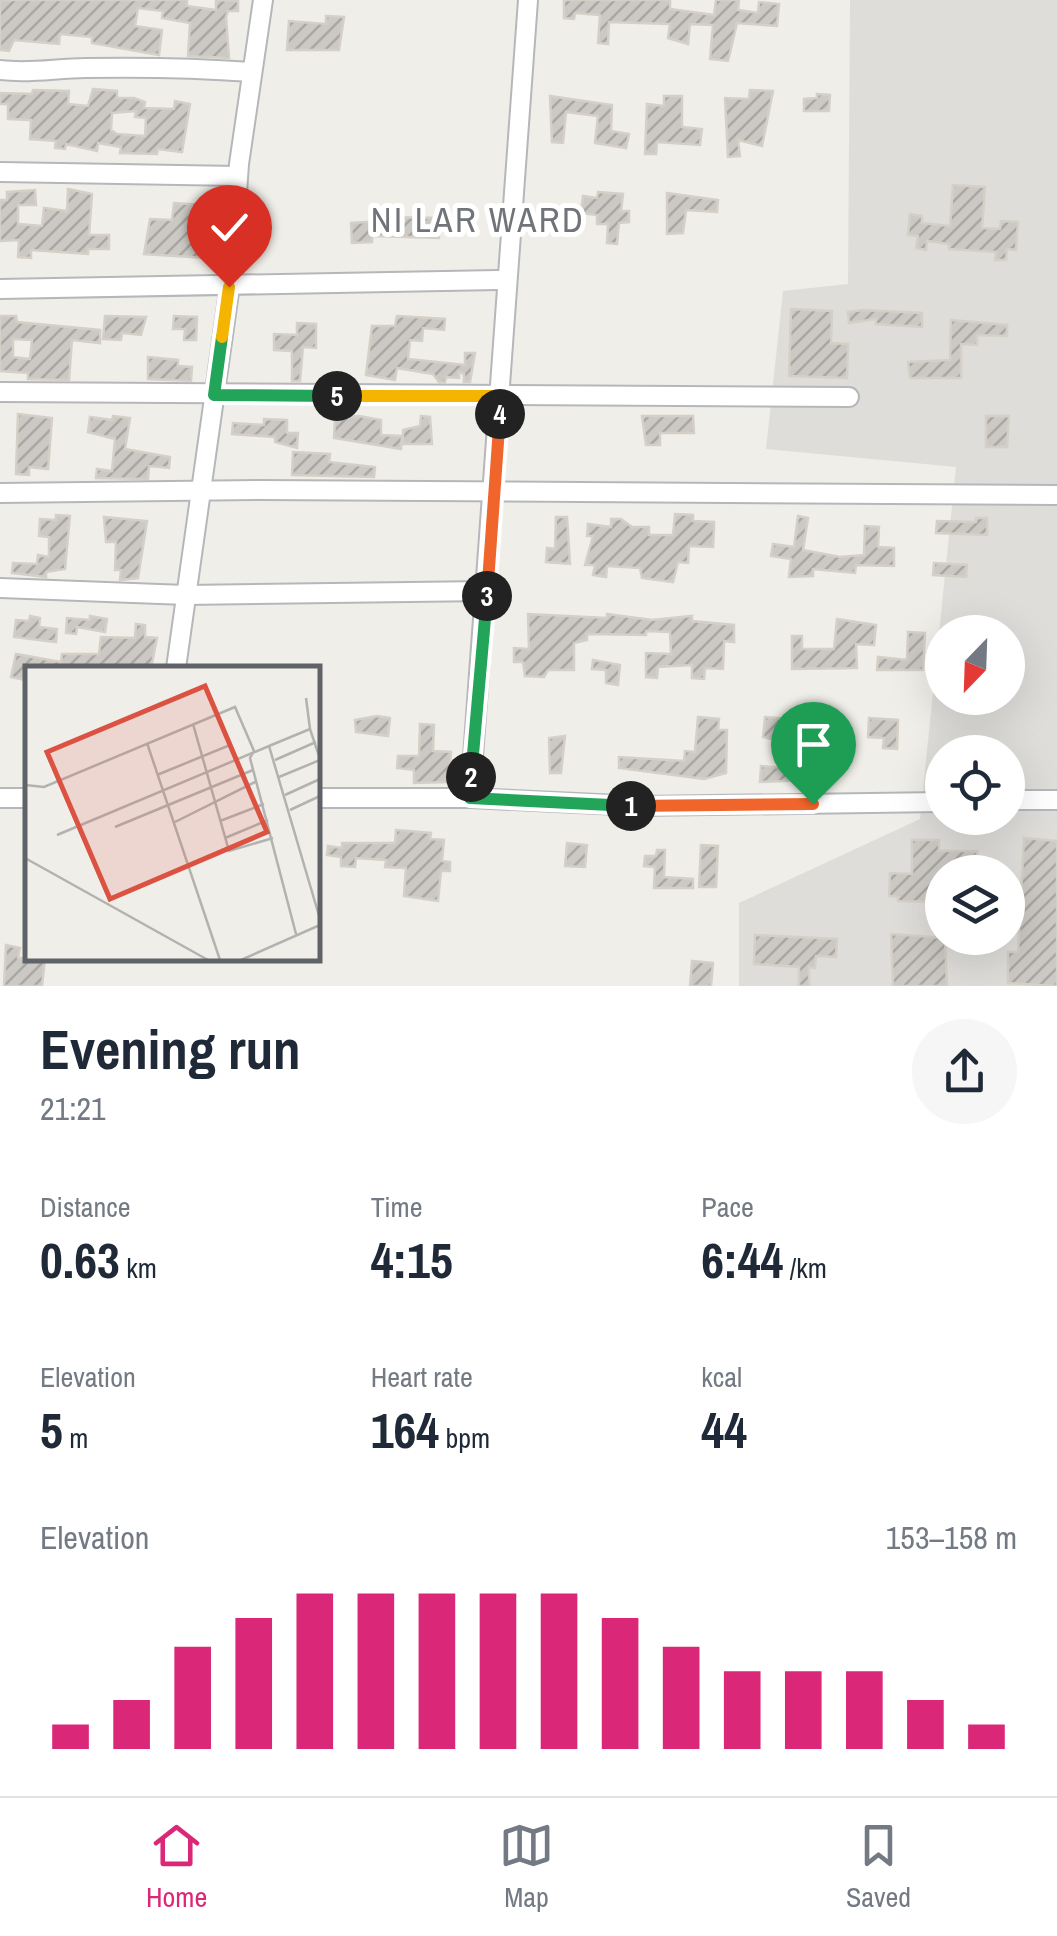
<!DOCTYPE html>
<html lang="en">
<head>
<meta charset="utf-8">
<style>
	body { margin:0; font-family:"Archivo Narrow",sans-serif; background:#f6f6f7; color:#1f2937; height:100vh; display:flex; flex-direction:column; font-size:38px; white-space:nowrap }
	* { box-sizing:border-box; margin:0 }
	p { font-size:32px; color:#747a83 }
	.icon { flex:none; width:55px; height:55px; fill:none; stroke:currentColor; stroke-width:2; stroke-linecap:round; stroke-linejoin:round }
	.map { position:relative; height:986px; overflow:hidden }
	.details { display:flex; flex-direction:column; background:#fff; flex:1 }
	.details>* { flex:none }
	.needle { width:65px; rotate:203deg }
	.controls { position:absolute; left:925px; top:615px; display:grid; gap:20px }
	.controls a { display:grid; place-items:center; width:100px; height:100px; border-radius:50%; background:#fff; box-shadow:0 10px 40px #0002; font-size:50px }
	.pin { position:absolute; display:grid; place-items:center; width:85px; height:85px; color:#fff; margin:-102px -42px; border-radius:50% 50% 50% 0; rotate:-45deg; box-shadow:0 0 10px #0007 }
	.pin .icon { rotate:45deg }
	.km { position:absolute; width:50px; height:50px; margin:-25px; border-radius:50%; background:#222; color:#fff; font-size:28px; line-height:50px; text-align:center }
	.round { display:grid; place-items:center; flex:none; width:105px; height:105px; border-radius:52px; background:#f6f6f7 }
	.head { display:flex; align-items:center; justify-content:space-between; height:170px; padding:0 40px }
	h1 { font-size:55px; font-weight:700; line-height:75px }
	.metrics { display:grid; grid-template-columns:repeat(3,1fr); gap:15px; height:170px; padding:10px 40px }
	.metrics div { display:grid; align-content:center }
	.metrics b { font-size:50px; font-weight:700 }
	.metrics small { font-size:28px; font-weight:400 }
	.metrics p { font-size:28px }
	.chart { height:280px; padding:20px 40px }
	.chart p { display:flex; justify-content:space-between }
	.chart svg { width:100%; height:180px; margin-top:10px; stroke:#db2777; stroke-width:6 }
	.dock { display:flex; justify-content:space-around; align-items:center; height:140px; border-top:2px solid #e0e1e3; background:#fff; font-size:28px; color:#747a83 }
	.dock a { display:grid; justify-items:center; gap:5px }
	.dock .active { color:#db2777 }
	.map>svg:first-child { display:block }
	.industrial { fill:#dfddda; fill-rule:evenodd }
	.building { fill:url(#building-hatch); stroke:#d4d0c7; stroke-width:2.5; fill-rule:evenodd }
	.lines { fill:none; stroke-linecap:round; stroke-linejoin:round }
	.minor-casing { stroke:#b5b7bb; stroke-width:22 }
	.minor { stroke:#fff; stroke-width:18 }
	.split-1-casing { stroke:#fff; stroke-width:20 }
	.split-2-casing { stroke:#fff; stroke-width:20 }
	.split-3-casing { stroke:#fff; stroke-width:20 }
	.split-4-casing { stroke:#fff; stroke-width:20 }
	.split-5-casing { stroke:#fff; stroke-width:20 }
	.split-6-casing { stroke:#fff; stroke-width:20 }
	.split-7-casing { stroke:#fff; stroke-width:20 }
	.split-1 { stroke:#f0652b; stroke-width:12 }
	.split-2 { stroke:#22a559; stroke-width:12 }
	.split-3 { stroke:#22a559; stroke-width:12 }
	.split-4 { stroke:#f0652b; stroke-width:12 }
	.split-5 { stroke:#f5b400; stroke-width:12 }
	.split-6 { stroke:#22a559; stroke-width:12 }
	.split-7 { stroke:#f5b400; stroke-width:12 }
	.labels { text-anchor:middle; stroke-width:10; stroke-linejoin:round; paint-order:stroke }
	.quarter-label { font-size:35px; letter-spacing:2.5px; fill:#707479; stroke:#fff }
	.inset-road { fill:none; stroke:#b2b2b0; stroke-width:2.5 }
	.view { fill:#db5243; fill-opacity:0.15; stroke:#db5243; stroke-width:5 }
	.inset-edge { fill:none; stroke:#5f6267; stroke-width:5 }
</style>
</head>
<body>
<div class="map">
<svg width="1057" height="986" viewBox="0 0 1057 986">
	<defs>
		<pattern id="building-hatch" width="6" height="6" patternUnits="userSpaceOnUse" patternTransform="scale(2.5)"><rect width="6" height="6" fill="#ccc9c4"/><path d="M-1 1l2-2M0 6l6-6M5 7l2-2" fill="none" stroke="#a9a7a3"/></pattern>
	</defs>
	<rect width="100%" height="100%" fill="#f0eee8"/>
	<path class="industrial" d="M 850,0 L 1057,0 L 1057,986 L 739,986 L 739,903 L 920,819 L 956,467 L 766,449 L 783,291 L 848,284 ZM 942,632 L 1008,632 L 1008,698 L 942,698 ZM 942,752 L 1008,752 L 1008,818 L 942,818 ZM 942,872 L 1008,872 L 1008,938 L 942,938 Z"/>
	<g class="building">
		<path d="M 0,0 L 187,0 L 187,6 L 216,10 L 216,0 L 238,1 L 238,11 L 228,11 L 226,17 L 229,58 L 188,56 L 190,23 L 162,18 L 163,11 L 138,8 L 135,26 L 162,30 L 159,55 L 92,43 L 92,37 L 60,34 L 59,44 L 14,40 L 9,51 L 0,50 Z"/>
		<path d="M 564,0 L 670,0 L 670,9 L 714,15 L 716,0 L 739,0 L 738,10 L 758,13 L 759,2 L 779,4 L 777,26 L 737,23 L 728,61 L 710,59 L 713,25 L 690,24 L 688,44 L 668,38 L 670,24 L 609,22 L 608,44 L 598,43 L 600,15 L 575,13 L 574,19 L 564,18 Z"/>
		<path d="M 326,16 L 344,17 L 339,50 L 287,50 L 289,21 L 326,24 Z"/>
		<path d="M 93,89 L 117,91 L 117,98 L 134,98 L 145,102 L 144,108 L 174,109 L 175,101 L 190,104 L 182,152 L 158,149 L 157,154 L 120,153 L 121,147 L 98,143 L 97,151 L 66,144 L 65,149 L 55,148 L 56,141 L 30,139 L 31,120 L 8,119 L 8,104 L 0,104 L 0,93 L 32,94 L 33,90 L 69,91 L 68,104 L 88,106 ZM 136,111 L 135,117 L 146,118 L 145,136 L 117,134 L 111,130 L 112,113 Z"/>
		<path d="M 750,90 L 773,91 L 762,146 L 738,140 L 740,156 L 728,157 L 725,98 L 749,99 Z"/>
		<path d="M 817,94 L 830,95 L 829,111 L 804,111 L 804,99 L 817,98 Z"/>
		<path d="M 550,96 L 612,105 L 611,131 L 629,134 L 626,148 L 595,143 L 598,116 L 566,112 L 563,143 L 552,142 Z"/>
		<path d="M 664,96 L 682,96 L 682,127 L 702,129 L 700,145 L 657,142 L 656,154 L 645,154 L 647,104 L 664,106 Z"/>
		<path d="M 953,185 L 985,187 L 982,228 L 1000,229 L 1001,221 L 1018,222 L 1016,250 L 1007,249 L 1006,260 L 995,260 L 996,252 L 949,249 L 949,244 L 927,241 L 926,250 L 916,248 L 918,236 L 908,235 L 910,214 L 922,216 L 922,223 L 950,226 Z"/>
		<path d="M 68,189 L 92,194 L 89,235 L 109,235 L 109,249 L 88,249 L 88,254 L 31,250 L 31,258 L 18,257 L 19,240 L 0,241 L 0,200 L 7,200 L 7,192 L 35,190 L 36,205 L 18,205 L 18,224 L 42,226 L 44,208 L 67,211 Z"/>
		<path d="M 598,192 L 623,194 L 621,211 L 629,211 L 629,222 L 619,223 L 617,244 L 607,243 L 608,224 L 597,224 L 597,215 L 581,213 L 583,196 L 597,198 Z"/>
		<path d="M 667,193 L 718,200 L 717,212 L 686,210 L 683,233 L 667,234 Z"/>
		<path d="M 174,203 L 205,205 L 200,229 L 212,231 L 205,258 L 144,254 L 150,219 L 172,220 Z"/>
		<path d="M 383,217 L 440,218 L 439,238 L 372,236 L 372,242 L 352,243 L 351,223 L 383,221 Z"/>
		<path d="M 791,309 L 832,311 L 831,343 L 848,344 L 847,378 L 789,376 Z"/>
		<path d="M 863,310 L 922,313 L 922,327 L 876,324 L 876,319 L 849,323 L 848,312 Z"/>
		<path d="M 0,316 L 16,316 L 17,322 L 100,330 L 100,343 L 72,340 L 69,380 L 28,379 L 28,373 L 0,371 ZM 13,339 L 32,340 L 30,359 L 13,357 Z"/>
		<path d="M 105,316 L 146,317 L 141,335 L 122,333 L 121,340 L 103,339 Z"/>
		<path d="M 174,316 L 197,317 L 196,340 L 184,340 L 185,329 L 173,329 Z"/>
		<path d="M 397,316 L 445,319 L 444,330 L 423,328 L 422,341 L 410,340 L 408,359 L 465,365 L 465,353 L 475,353 L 470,382 L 464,382 L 464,374 L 459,372 L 459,378 L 446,377 L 445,382 L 439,382 L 433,374 L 397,368 L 395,380 L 366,375 L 372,326 L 395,326 Z"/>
		<path d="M 951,320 L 1007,325 L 1007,336 L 977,335 L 977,345 L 961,344 L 961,378 L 910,378 L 908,362 L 950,360 Z"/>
		<path d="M 297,323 L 316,324 L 316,348 L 303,347 L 300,381 L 292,381 L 292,351 L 274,350 L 274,334 L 297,335 Z"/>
		<path d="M 148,357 L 178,360 L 178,366 L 192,367 L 191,381 L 148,379 Z"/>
		<path d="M 18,414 L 52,418 L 48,469 L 29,467 L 29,475 L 16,474 Z"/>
		<path d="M 113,416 L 130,418 L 125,449 L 170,457 L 169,468 L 149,466 L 148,479 L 96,478 L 97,469 L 112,471 L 115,439 L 88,432 L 90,417 L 112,420 Z"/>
		<path d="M 359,416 L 381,420 L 381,435 L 402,436 L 401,449 L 334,438 L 335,418 Z"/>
		<path d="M 421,416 L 430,417 L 432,444 L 403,444 L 403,430 L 420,426 Z"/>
		<path d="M 642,416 L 693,416 L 694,433 L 660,433 L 660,445 L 646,445 Z"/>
		<path d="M 986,416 L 1009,416 L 1007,447 L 986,447 Z"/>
		<path d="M 264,419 L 287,420 L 287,433 L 298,433 L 297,448 L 275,442 L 275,437 L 232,434 L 233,423 L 264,425 Z"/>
		<path d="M 293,452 L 330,454 L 329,462 L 375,467 L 374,477 L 292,475 Z"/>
		<path d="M 675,514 L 693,515 L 693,521 L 714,522 L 714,529 L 713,547 L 689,546 L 688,563 L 678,562 L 673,582 L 642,578 L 640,568 L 607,566 L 606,577 L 593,575 L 595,565 L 585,565 L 593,536 L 587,536 L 588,524 L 611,527 L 611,519 L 621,519 L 632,527 L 649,527 L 649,535 L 673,535 Z"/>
		<path d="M 56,515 L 70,516 L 65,569 L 46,572 L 46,577 L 12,573 L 13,563 L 37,564 L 38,555 L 49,557 L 49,537 L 39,536 L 40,519 L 56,520 Z"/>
		<path d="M 798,516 L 808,518 L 803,550 L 840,557 L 864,555 L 865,526 L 879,527 L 878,547 L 894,548 L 894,566 L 856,565 L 855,573 L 813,569 L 813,576 L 789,577 L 791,559 L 771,556 L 773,544 L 794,547 Z"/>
		<path d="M 104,517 L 147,521 L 138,578 L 120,580 L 121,570 L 115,570 L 116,542 L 106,542 Z"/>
		<path d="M 556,517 L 567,517 L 570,564 L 546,562 L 547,548 L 555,549 Z"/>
		<path d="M 976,518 L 987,518 L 987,535 L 936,533 L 937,521 L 976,522 Z"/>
		<path d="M 934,563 L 967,565 L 966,577 L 933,575 Z"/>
		<path d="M 528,614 L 607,618 L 607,614 L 652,620 L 692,616 L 692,621 L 734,625 L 734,642 L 724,641 L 723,669 L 705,668 L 704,679 L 692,678 L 692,665 L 658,667 L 657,678 L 646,677 L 646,653 L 671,654 L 670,632 L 646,631 L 646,635 L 587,634 L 587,640 L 574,643 L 574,670 L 548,670 L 544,677 L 525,676 L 523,662 L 514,662 L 514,648 L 529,649 Z"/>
		<path d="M 30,616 L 40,618 L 39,627 L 57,629 L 56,642 L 14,637 L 16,620 L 29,621 Z"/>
		<path d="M 90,616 L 107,619 L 105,632 L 77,627 L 76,634 L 66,633 L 67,618 L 90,620 Z"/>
		<path d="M 837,619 L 876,625 L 874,645 L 856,644 L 857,668 L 792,669 L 792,636 L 802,636 L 802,649 L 834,649 Z"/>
		<path d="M 136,624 L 145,625 L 145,637 L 157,638 L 151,668 L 27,668 L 25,680 L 11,677 L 16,654 L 61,662 L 62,654 L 99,654 L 101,637 L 135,638 Z"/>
		<path d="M 908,632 L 925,633 L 923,670 L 877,670 L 878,657 L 907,660 Z"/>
		<path d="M 593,660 L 620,665 L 618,685 L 606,683 L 606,670 L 592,669 Z"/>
		<path d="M 377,716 L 390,718 L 388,736 L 356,732 L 355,720 Z"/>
		<path d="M 698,717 L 719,719 L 718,730 L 727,730 L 726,773 L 704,779 L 619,768 L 619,757 L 684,761 L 685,751 L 695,752 Z"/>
		<path d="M 765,717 L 800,720 L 799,734 L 786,733 L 785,743 L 763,737 Z"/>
		<path d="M 869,718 L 898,720 L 897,749 L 883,748 L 884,738 L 868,737 Z"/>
		<path d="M 420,724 L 434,725 L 433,751 L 451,752 L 449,782 L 414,783 L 414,770 L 397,768 L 398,756 L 419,756 Z"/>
		<path d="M 810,731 L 828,733 L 826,771 L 806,771 L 805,780 L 760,782 L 761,766 L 794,769 L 795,757 L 809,757 Z"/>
		<path d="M 565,736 L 561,773 L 550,773 L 549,738 Z"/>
		<path d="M 396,830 L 431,833 L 430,839 L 444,840 L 442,861 L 450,862 L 450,871 L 441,871 L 438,901 L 404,896 L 406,868 L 385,867 L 386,860 L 356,858 L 355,867 L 341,866 L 341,857 L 327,855 L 328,846 L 342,848 L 342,843 L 395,843 Z"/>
		<path d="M 1024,838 L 1057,841 L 1057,986 L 1008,983 L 1008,952 L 1018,952 Z"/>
		<path d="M 912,840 L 939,840 L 939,851 L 977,851 L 977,872 L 942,872 L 942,902 L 898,901 L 898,897 L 889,896 L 890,873 L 912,874 Z"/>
		<path d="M 567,843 L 587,845 L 585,867 L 565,866 Z"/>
		<path d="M 701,845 L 718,846 L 716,887 L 699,887 Z"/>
		<path d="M 657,850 L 665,850 L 664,877 L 693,879 L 693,888 L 654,888 L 655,867 L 644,866 L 645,856 L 656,856 Z"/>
		<path d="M 891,934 L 945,938 L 947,986 L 893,986 Z"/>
		<path d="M 755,935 L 837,939 L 836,957 L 816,956 L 815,968 L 809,967 L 809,986 L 799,986 L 799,967 L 754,964 Z"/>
		<path d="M 6,945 L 20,948 L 18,958 L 45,958 L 42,986 L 4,986 Z"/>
		<path d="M 692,961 L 713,963 L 711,986 L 690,986 Z"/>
	</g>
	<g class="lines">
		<g class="minor-casing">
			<g id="minor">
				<path d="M 0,70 C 31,74 56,68 86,68 C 142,67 197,68 252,72"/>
				<path d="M 0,172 L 238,176"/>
				<path d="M 0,289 L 498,280"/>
				<path d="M 0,392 L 849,397"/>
				<path d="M 0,493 L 260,490 L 1057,495"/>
				<path d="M 0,588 L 186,595 L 487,591"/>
				<path d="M 176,668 L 231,278 L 239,164 L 263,0"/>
				<path d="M 0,798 L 28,798"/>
				<path d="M 318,798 L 470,798 L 640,806 L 942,802"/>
				<path d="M 470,798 L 528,0"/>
				<path d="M 1008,800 L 1057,800"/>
			</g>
		</g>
		<use href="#minor" class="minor"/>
	</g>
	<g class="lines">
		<g class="split-1-casing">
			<path id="split-1" d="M 631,806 L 813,804"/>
		</g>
		<g class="split-2-casing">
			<path id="split-2" d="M 471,777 L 470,798 L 631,806"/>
		</g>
		<g class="split-3-casing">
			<path id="split-3" d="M 471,777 L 487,596"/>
		</g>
		<g class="split-4-casing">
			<path id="split-4" d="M 487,596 L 500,414"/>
		</g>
		<g class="split-5-casing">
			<path id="split-5" d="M 337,396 L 502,396 L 500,414"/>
		</g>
		<g class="split-6-casing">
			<path id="split-6" d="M 222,337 L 214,395 L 337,396"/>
		</g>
		<g class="split-7-casing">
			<path id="split-7" d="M 222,337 L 229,287"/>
		</g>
		<use href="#split-1" class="split-1"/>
		<use href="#split-2" class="split-2"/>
		<use href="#split-3" class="split-3"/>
		<use href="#split-4" class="split-4"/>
		<use href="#split-5" class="split-5"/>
		<use href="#split-6" class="split-6"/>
		<use href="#split-7" class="split-7"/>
	</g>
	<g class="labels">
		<g class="quarter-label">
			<text x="478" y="232">NI LAR WARD</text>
		</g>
	</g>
	<g transform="translate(25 666)">
		<rect width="295" height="295" fill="#f0eee8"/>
		<path class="inset-road" d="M 281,32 L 285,63M 168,58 L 204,185 L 248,172M 122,77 L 195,294M 244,80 L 285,63 L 295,93M 250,94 L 291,76M 132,109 L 205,79M 254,111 L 295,94M 0,119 L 19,121 L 210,41 L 229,85 L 225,92 L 271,268M 260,129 L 295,113M 265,144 L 295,130M 195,155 L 239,138M 150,156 L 232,115M 90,161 L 228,104M 32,169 L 244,80 L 295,253M 200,172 L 243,154M 0,192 L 183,294M 216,294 L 295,259"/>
		<path class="view" d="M 180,20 L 242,166 L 85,233 L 22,86 Z"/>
		<rect width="295" height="295" class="inset-edge"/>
	</g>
</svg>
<div class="controls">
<a><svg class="needle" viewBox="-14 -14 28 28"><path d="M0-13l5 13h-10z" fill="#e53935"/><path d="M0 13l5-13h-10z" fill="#747a83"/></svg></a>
<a><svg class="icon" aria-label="locate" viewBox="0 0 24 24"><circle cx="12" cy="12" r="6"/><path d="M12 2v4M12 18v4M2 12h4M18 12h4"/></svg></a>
<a><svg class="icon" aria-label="layers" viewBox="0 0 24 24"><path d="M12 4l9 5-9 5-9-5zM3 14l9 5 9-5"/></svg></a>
</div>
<div class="pin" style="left:813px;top:804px;background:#1e9e55"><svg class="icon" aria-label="arrive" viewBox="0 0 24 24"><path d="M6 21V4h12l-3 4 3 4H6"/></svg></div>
<div class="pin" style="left:229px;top:287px;background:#d93025"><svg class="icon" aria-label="check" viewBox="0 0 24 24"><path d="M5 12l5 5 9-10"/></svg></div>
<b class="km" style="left:631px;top:806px">1</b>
<b class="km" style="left:471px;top:777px">2</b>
<b class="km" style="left:487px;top:596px">3</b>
<b class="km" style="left:500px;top:414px">4</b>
<b class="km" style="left:337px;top:396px">5</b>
</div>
<section class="details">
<div class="head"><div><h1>Evening run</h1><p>21:21</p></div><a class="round"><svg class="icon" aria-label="share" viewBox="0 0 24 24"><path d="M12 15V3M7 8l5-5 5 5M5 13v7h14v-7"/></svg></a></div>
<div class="metrics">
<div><p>Distance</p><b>0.63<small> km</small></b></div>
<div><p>Time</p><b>4:15</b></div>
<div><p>Pace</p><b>6:44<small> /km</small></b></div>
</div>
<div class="metrics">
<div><p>Elevation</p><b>5<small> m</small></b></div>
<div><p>Heart rate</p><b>164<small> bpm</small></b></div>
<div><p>kcal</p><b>44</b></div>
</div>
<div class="chart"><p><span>Elevation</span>153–158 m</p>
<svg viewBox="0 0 160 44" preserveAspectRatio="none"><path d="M5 44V38M15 44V32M25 44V19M35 44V12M45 44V6M55 44V6M65 44V6M75 44V6M85 44V6M95 44V12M105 44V19M115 44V25M125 44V25M135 44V25M145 44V32M155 44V38"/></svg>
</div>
</section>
<nav class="dock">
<a class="active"><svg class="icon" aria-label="home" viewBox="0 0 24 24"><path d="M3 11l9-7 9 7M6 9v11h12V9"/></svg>Home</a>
<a><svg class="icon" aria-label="map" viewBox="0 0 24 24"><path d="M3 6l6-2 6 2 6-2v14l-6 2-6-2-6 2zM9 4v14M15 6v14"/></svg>Map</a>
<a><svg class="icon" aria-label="saved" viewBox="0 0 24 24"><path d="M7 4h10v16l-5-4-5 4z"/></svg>Saved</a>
</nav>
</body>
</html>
